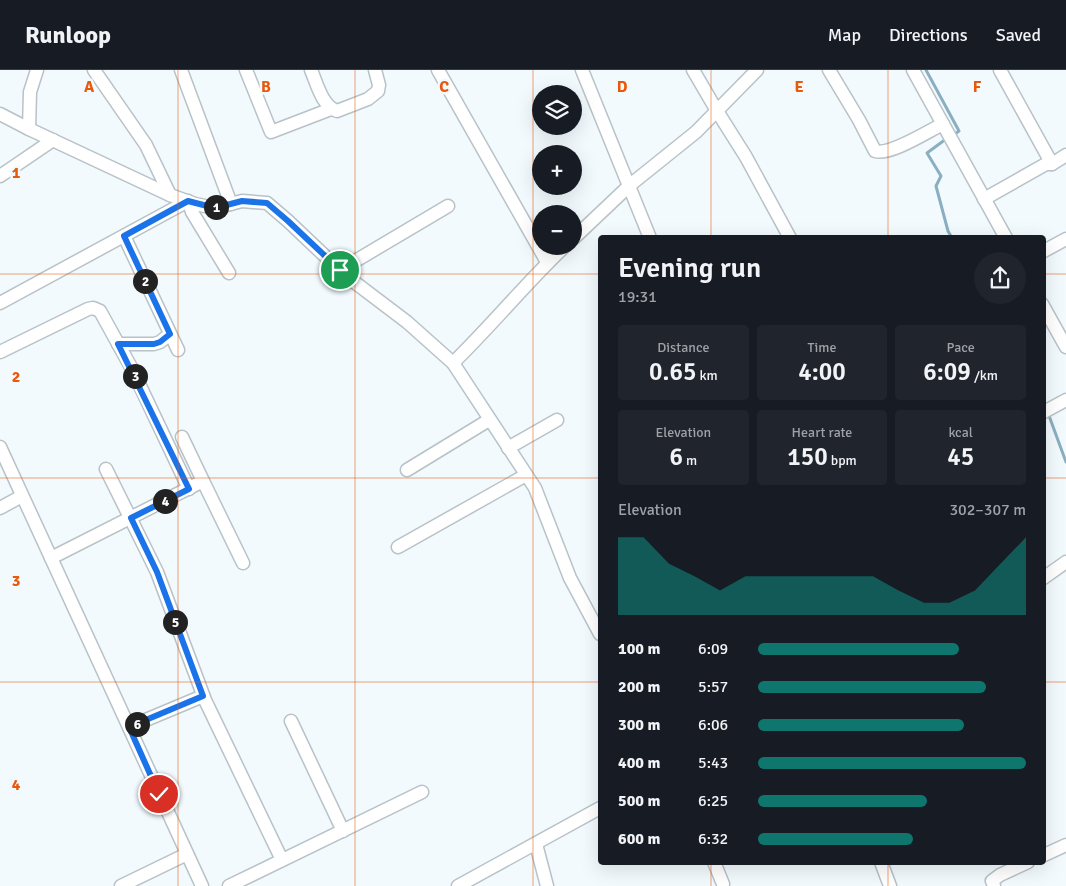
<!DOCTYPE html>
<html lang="en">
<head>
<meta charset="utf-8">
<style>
	body { margin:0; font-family:Signika,sans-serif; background:#20242c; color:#f1f3f6; height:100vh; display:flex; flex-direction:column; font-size:19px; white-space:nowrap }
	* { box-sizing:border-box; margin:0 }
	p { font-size:16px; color:#9ea1a6 }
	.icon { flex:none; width:28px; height:28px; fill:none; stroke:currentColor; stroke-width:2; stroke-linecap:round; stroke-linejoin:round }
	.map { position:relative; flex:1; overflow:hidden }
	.drawer { position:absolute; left:598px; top:165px; width:448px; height:630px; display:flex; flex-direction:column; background:#171b24; border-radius:5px; box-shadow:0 5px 20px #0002 }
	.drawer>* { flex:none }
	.controls { position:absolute; left:532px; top:15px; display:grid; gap:10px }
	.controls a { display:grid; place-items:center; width:50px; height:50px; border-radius:50%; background:#171b24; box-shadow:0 5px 20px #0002; font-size:25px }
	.pin { position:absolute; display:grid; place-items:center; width:42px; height:42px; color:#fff; margin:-21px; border:2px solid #fff; border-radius:50%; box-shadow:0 1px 5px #0007 }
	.km { position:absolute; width:25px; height:25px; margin:-12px; border-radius:50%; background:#222; color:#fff; font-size:14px; line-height:25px; text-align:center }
	.round { display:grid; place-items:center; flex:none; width:52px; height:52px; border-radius:26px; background:#20242c }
	.head { display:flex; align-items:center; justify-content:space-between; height:85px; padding:0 20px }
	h1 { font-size:28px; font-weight:600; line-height:38px }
	.stats { display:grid; grid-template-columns:repeat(3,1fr); gap:8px; height:85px; padding:5px 20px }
	.stats div { display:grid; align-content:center; border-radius:5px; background:#20242c; text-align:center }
	.stats b { font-size:25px; font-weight:600 }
	.stats small { font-size:14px; font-weight:400 }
	.stats p { font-size:14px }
	.chart { height:140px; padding:10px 20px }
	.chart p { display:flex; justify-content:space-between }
	.chart svg { width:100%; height:90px; margin-top:5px; fill:#0f766e; opacity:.7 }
	ul { padding:0 20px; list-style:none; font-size:16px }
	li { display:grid; grid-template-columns:80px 60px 1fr; align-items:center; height:38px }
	li i { height:12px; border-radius:6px; background:#0f766e }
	header { display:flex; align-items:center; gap:30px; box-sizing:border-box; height:70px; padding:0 25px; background:#171b24; border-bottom:1px solid #363941 }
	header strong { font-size:24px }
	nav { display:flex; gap:28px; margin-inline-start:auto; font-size:18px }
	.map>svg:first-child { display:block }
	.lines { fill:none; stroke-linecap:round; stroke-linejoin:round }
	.stream { stroke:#8aafc1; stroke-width:3 }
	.minor-casing { stroke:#b8c2c7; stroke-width:15 }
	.minor { stroke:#fff; stroke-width:12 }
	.route-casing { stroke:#fff; stroke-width:10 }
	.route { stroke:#1a73e8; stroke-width:6 }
	.grid { fill:none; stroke:#e8590c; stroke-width:1; stroke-opacity:0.55 }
	.grid-label { font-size:16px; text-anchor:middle; font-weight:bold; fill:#e8590c; stroke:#f2fafe; stroke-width:5; stroke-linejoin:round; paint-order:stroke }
</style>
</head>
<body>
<header>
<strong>Runloop</strong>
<nav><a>Map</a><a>Directions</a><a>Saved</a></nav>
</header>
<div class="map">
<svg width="1066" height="816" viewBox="0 0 1066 816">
	<rect width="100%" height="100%" fill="#f2fafe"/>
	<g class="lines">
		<g class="stream">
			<path d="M 926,0 L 959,61 L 952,66"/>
			<path d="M 946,69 L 927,83 L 941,106 L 936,116 L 948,161 L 952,168"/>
			<path d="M 1042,331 L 1045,338"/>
			<path d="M 1048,343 L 1066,392"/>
		</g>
		<g class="minor-casing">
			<g id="minor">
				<path d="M 94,0 L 146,75 L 170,125"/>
				<path d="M 181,0 L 231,134"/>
				<path d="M 246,0 L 271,62 L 331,39"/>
				<path d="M 311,0 C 317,14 322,36 337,41 L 368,29 L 378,21 L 379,15 L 375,0"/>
				<path d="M 438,0 L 547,192"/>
				<path d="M 582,0 L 650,168"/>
				<path d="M 693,0 L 717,41 L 746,87 L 790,168"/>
				<path d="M 829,0 L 859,50 L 875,81 C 890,86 928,61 943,54"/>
				<path d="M 913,0 L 1006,168"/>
				<path d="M 1000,0 L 1052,94 L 1066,85"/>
				<path d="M 0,44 L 29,59 L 170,125 L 195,134 L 215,138 L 242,131 L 267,133 L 288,151 L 345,205 L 407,252 L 453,293 C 492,255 526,213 565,176"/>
				<path d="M 29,59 L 30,22 L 37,0"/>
				<path d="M 0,106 L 53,70"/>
				<path d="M 984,129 L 1046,94 L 1052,94"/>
				<path d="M 189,132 L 192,142 L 229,203"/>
				<path d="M 124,166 L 178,280"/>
				<path d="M 574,168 L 630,115 L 696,62 L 757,0"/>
				<path d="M 1042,182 L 1066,169"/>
				<path d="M 340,200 L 448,136"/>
				<path d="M 0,233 L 188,131"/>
				<path d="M 1042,234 L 1066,277"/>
				<path d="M 118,274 L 154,274 L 160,272 L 170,264"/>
				<path d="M 0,282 L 88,239 L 93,238 L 100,241 L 132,299 L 189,419"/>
				<path d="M 453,293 L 535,418 L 570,508 L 600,564"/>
				<path d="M 1042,343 L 1066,330"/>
				<path d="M 182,367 L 203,411"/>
				<path d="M 0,377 L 202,816"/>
				<path d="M 508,378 L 557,350"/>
				<path d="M 106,399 L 157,502 L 205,630 L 282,790"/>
				<path d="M 407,400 L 489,350"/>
				<path d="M 0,438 L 22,426"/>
				<path d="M 398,477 L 526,405"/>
				<path d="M 51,488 L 203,411 L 243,493"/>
				<path d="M 1042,509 L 1066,492"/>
				<path d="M 291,651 L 343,761"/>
				<path d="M 129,657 L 203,626"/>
				<path d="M 536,774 L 547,816"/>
				<path d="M 1042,786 L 1066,775"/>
				<path d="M 714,792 L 723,814"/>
				<path d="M 881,792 L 890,816"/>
				<path d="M 121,816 L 187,784"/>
				<path d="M 229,816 L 422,722"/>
				<path d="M 458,816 L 600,738"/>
				<path d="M 994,816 L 992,811 L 1000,805 L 1028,792"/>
			</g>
		</g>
		<use href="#minor" class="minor"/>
	</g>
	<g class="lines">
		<g class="route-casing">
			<path id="route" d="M 159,724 L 129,657 L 203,626 L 157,502 L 131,448 L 189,419 L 118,274 L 154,274 L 160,272 L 170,264 L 124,166 L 188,131 L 215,138 L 242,131 L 267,133 L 288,151 L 340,200"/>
		</g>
		<use href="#route" class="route"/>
	</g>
	<path class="grid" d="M 178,0 L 178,816M 355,0 L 355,816M 533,0 L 533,816M 711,0 L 711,168M 888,0 L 888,168M 0,204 L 600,204M 1042,204 L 1066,204M 0,408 L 600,408M 1042,408 L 1066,408M 0,612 L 600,612M 1042,612 L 1066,612M 711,792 L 711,816M 888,792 L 888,816"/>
	<g class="grid-label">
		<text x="89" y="22">A</text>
		<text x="266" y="22">B</text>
		<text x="444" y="22">C</text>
		<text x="622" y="22">D</text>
		<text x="799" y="22">E</text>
		<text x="977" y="22">F</text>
		<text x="16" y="108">1</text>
		<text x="16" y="312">2</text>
		<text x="16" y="516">3</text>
		<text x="16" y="720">4</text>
	</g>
</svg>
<div class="controls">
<a><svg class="icon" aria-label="layers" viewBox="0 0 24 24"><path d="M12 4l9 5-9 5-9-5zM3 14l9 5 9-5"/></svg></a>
<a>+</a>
<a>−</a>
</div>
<div class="pin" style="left:340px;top:200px;background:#1e9e55"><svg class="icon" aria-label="arrive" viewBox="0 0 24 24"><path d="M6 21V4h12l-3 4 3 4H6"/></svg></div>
<div class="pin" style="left:159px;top:724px;background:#d93025"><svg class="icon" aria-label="check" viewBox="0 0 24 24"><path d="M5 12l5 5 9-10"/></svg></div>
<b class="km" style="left:216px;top:137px">1</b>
<b class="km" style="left:145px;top:211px">2</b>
<b class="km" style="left:135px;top:306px">3</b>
<b class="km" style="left:165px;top:431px">4</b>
<b class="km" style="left:175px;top:552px">5</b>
<b class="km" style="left:137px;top:654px">6</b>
<section class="drawer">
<div class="head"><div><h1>Evening run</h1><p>19:31</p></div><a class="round"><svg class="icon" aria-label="share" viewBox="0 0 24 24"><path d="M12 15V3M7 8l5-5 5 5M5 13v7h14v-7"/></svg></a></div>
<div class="stats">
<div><p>Distance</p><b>0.65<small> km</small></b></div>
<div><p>Time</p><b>4:00</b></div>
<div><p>Pace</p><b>6:09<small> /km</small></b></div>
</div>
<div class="stats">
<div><p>Elevation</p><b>6<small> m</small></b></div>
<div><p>Heart rate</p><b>150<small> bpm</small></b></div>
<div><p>kcal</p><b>45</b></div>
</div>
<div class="chart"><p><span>Elevation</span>302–307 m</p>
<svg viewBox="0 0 160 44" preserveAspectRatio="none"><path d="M0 44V6L10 6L20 19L30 25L40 32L50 25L60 25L70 25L80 25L90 25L100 25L110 32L120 38L130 38L140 32L150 19L160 6V44z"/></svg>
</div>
<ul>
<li><b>100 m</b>6:09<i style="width:75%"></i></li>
<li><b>200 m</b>5:57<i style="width:85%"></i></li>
<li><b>300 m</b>6:06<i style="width:77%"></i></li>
<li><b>400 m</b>5:43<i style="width:100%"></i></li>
<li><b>500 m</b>6:25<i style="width:63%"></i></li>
<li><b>600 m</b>6:32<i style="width:58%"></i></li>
</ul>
</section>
</div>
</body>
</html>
